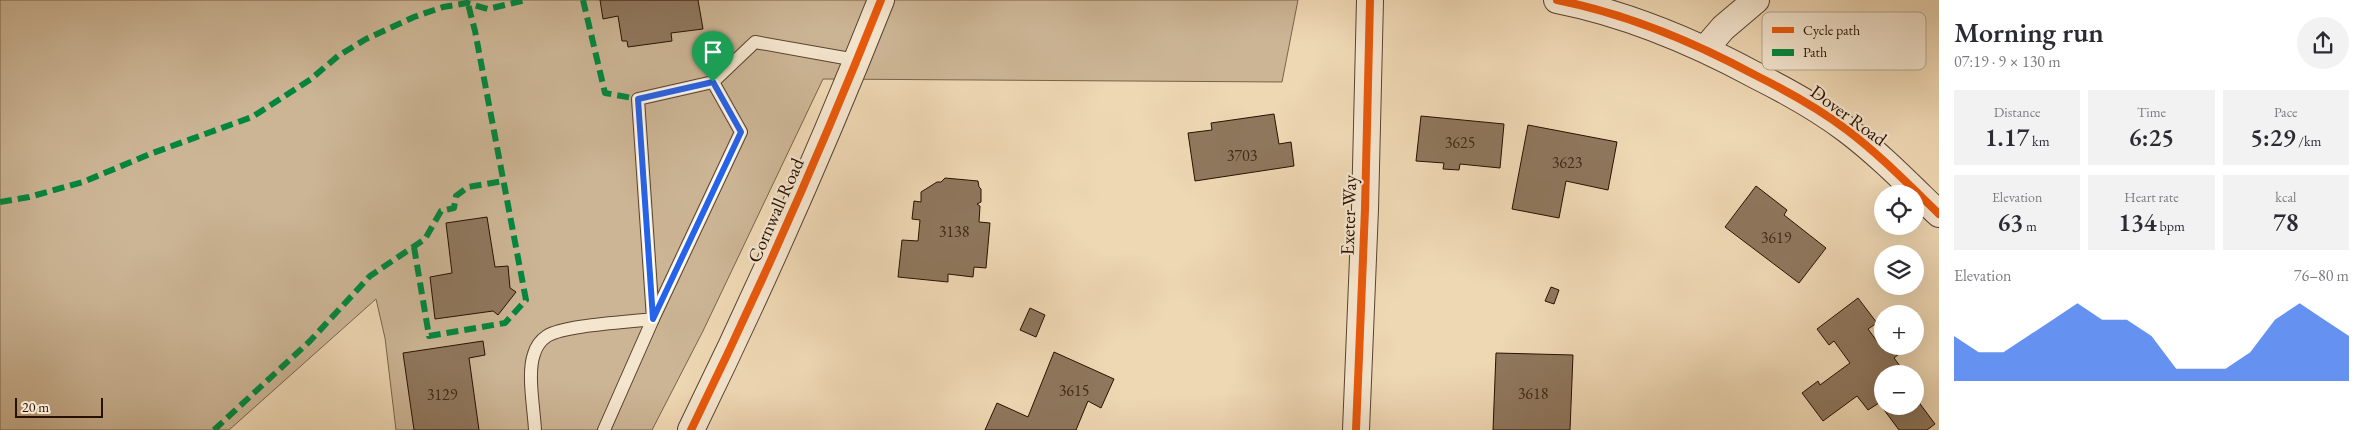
<!DOCTYPE html>
<html lang="en">
<head>
<meta charset="utf-8">
<style>
	body { margin:0; font-family:"EB Garamond",serif; background:#f2f2f3; color:#2b2b33; height:100vh; display:flex; flex-direction:column; font-size:19px; white-space:nowrap }
	* { box-sizing:border-box; margin:0 }
	p { font-size:16px; color:#7c7c81 }
	.icon { flex:none; width:28px; height:28px; fill:none; stroke:currentColor; stroke-width:2; stroke-linecap:round; stroke-linejoin:round }
	.map { position:relative; flex:1; overflow:hidden }
	.details { display:flex; flex-direction:column; background:#fff; width:425px }
	.details>* { flex:none }
	.fabs { position:absolute; left:1874px; top:185px; display:grid; gap:10px }
	.fabs a { display:grid; place-items:center; width:50px; height:50px; border-radius:50%; background:#fff; box-shadow:0 5px 20px #0002; font-size:25px }
	.scale { position:absolute; left:15px; bottom:12px; width:88px; box-sizing:border-box; padding-left:5px; border:2px solid #281000; border-top:0; font-size:14px; line-height:18px; white-space:nowrap; color:#281000; -webkit-text-stroke:4px #f4e5ce; paint-order:stroke }
	.pin { position:absolute; display:grid; place-items:center; width:42px; height:42px; color:#fff; margin:-51px -21px; border-radius:50% 50% 50% 0; rotate:-45deg; box-shadow:0 0 5px #0007 }
	.pin .icon { rotate:45deg }
	.round { display:grid; place-items:center; flex:none; width:52px; height:52px; border-radius:26px; background:#f2f2f3 }
	.summary { display:flex; align-items:center; justify-content:space-between; height:85px; padding:0 15px }
	h1 { font-size:28px; font-weight:600; line-height:38px }
	.metrics { display:grid; grid-template-columns:repeat(3,1fr); gap:8px; height:85px; padding:5px 15px }
	.metrics div { display:grid; align-content:center; border-radius:0px; background:#f2f2f3; text-align:center }
	.metrics b { font-size:25px; font-weight:600 }
	.metrics small { font-size:14px; font-weight:400 }
	.metrics p { font-size:14px }
	.chart { height:140px; padding:10px 15px }
	.chart p { display:flex; justify-content:space-between }
	.chart svg { width:100%; height:90px; margin-top:5px; fill:#2563eb; opacity:.7 }
	main { display:flex; flex:1; min-height:0 }
	.map>svg:first-child { display:block }
	.green { fill:#ccb595; stroke:#7a624a }
	.building { fill:#8f775d; stroke:#281000 }
	.lines { fill:none; stroke-linecap:round; stroke-linejoin:round }
	.lane-casing { stroke:#5a422d; stroke-width:14 }
	.street-casing { stroke:#5a422d; stroke-width:28 }
	.lane { stroke:#f4e5ce; stroke-width:12 }
	.street { stroke:#f4e5ce; stroke-width:26 }
	.quiet { stroke:#00873e; stroke-width:6; stroke-dasharray:12 6; stroke-linecap:butt }
	.cycleway-casing { stroke:#f4e5ce; stroke-width:11 }
	.cycleway { stroke:#e8590c; stroke-width:8 }
	.route-casing { stroke:#fff; stroke-width:10 }
	.route { stroke:#2563eb; stroke-width:6 }
	.labels { text-anchor:middle; stroke-width:4.5; stroke-linejoin:round; paint-order:stroke }
	.number-label { font-size:16px; fill:#422a17 }
	.street-label { font-size:19px; fill:#281000; stroke:#f4e5ce }
	.key { fill:#f4e5ce; stroke:#b7a590; stroke-width:1 }
	.key-label { font-size:14px; fill:#281000 }
</style>
</head>
<body>
<main>
<div class="map">
<svg width="1939" height="430" viewBox="0 0 1939 430">
	<rect width="100%" height="100%" fill="#eed7b3"/>
	<filter id="stains"><feTurbulence type="fractalNoise" baseFrequency=".004" numOctaves="4"/><feColorMatrix values="0 0 0 0 .2 0 0 0 0 .09 0 0 0 0 .02 0 0 0 .5 -.17"/></filter>
	<radialGradient id="worn" r=".72"><stop offset=".6" stop-color="#630" stop-opacity="0"/><stop offset="1" stop-color="#630" stop-opacity=".3"/></radialGradient>
	<path class="green" d="M 0,0 L 1298,0 L 1282,82 L 823,79 L 703,331 L 652,430 L 396,430 L 385,338 L 376,299 L 229,430 L 0,430 Z"/>
	<g class="building">
		<path d="M 600,0 L 698,0 L 703,29 L 671,33 L 672,41 L 628,47 L 627,41 L 622,41 L 618,16 L 603,19 Z"/>
		<path d="M 1274,114 L 1279,144 L 1291,142 L 1294,166 L 1195,181 L 1188,133 L 1212,130 L 1211,123 Z"/>
		<path d="M 1421,116 L 1504,124 L 1500,168 L 1460,164 L 1459,170 L 1443,169 L 1444,163 L 1416,161 Z"/>
		<path d="M 1528,125 L 1617,142 L 1608,190 L 1566,181 L 1559,218 L 1512,209 Z"/>
		<path d="M 945,178 L 978,181 L 979,187 L 981,189 L 981,202 L 977,204 L 980,206 L 979,222 L 990,223 L 986,268 L 974,267 L 973,277 L 948,274 L 948,282 L 898,277 L 902,240 L 918,241 L 920,220 L 912,219 L 914,201 L 921,202 L 921,192 L 937,182 L 941,182 Z"/>
		<path d="M 1756,186 L 1787,210 L 1784,215 L 1826,248 L 1799,283 L 1725,227 Z"/>
		<path d="M 487,217 L 495,267 L 508,266 L 510,288 L 516,292 L 498,315 L 493,311 L 435,319 L 430,277 L 452,273 L 446,223 Z"/>
		<path d="M 1551,287 L 1559,290 L 1554,304 L 1545,301 Z"/>
		<path d="M 1858,298 L 1877,323 L 1868,329 L 1879,344 L 1882,341 L 1882,346 L 1893,346 L 1899,354 L 1894,358 L 1906,374 L 1882,374 L 1882,406 L 1915,406 L 1915,397 L 1935,424 L 1927,430 L 1899,430 L 1879,403 L 1868,410 L 1857,396 L 1823,421 L 1802,393 L 1818,381 L 1820,385 L 1850,363 L 1834,341 L 1829,345 L 1817,329 Z"/>
		<path d="M 1030,308 L 1045,315 L 1036,337 L 1020,330 Z"/>
		<path d="M 483,341 L 485,355 L 469,358 L 479,430 L 414,430 L 403,353 Z"/>
		<path d="M 1054,352 L 1114,379 L 1101,408 L 1088,401 L 1076,430 L 985,430 L 997,403 L 1028,417 Z"/>
		<path d="M 1496,353 L 1573,355 L 1570,430 L 1493,430 Z"/>
	</g>
	<g class="lines">
		<g class="lane-casing">
			<g id="lane">
				<path d="M 535,430 C 534,409 527,373 534,354 C 536,347 541,340 547,336 C 564,325 630,322 653,319 L 638,99 L 713,82 L 755,42 L 856,60"/>
				<path d="M 604,430 L 653,319 L 741,132 L 713,82"/>
			</g>
		</g>
		<g class="street-casing">
			<g id="street">
				<path d="M 1557,0 C 1628,14 1692,41 1755,75 C 1787,91 1818,108 1847,130 C 1880,155 1909,185 1939,214"/>
				<path d="M 1705,49 L 1723,28 L 1756,0"/>
				<path d="M 691,430 C 760,289 823,146 881,0"/>
				<path d="M 1356,430 L 1365,209 L 1370,0"/>
			</g>
		</g>
		<use href="#lane" class="lane"/>
		<use href="#street" class="street"/>
		<g class="quiet">
			<path d="M 583,0 L 605,93 L 638,99"/>
			<path d="M 0,202 L 29,197 L 83,182 L 150,154 L 252,117 L 311,79 L 338,56 L 366,39 L 414,17 L 443,7 L 467,3 L 488,9 L 526,0"/>
			<path d="M 414,247 L 429,336 L 505,323 L 526,300 L 475,31 L 467,0"/>
			<path d="M 214,430 L 310,341 L 370,276 L 425,239 L 441,211 L 454,208 L 456,196 L 468,187 L 504,181"/>
		</g>
		<g class="cycleway-casing">
			<g id="cycleway">
				<path d="M 1557,0 C 1628,14 1692,41 1755,75 C 1787,91 1818,108 1847,130 C 1880,155 1909,185 1939,214"/>
				<path d="M 691,430 C 760,289 823,146 881,0"/>
				<path d="M 1356,430 L 1365,209 L 1370,0"/>
			</g>
		</g>
		<use href="#cycleway" class="cycleway"/>
	</g>
	<g class="lines">
		<g class="route-casing">
			<path id="route" d="M 713,82 L 741,132 L 653,319 L 638,99 Z"/>
		</g>
		<use href="#route" class="route"/>
	</g>
	<g class="labels">
		<g class="number-label">
			<text x="1460" y="148">3625</text>
			<text x="1242" y="161">3703</text>
			<text x="1567" y="168">3623</text>
			<text x="954" y="237">3138</text>
			<text x="1776" y="243">3619</text>
			<text x="1074" y="396">3615</text>
			<text x="1533" y="399">3618</text>
			<text x="442" y="400">3129</text>
		</g>
		<g class="street-label">
			<text transform="translate(1849 115) rotate(36)" y="7">Dover Road</text>
			<text transform="translate(775 210) rotate(-66)" y="7">Cornwall Road</text>
			<text transform="translate(1348 215) rotate(-88)" y="7">Exeter Way</text>
		</g>
	</g>
	<rect x="1762" y="12" width="164" height="58" rx="8" class="key"/>
	<rect x="1772" y="27" width="22" height="6" fill="#e8590c"/>
	<rect x="1772" y="49" width="22" height="7" fill="#00873e"/>
	<g class="key-label">
		<text x="1803" y="35">Cycle path</text>
		<text x="1803" y="57">Path</text>
	</g>
	<rect width="100%" height="100%" filter="url(#stains)"/>
	<rect width="100%" height="100%" fill="url(#worn)"/>
</svg>
<div class="fabs">
<a><svg class="icon" aria-label="locate" viewBox="0 0 24 24"><circle cx="12" cy="12" r="6"/><path d="M12 2v4M12 18v4M2 12h4M18 12h4"/></svg></a>
<a><svg class="icon" aria-label="layers" viewBox="0 0 24 24"><path d="M12 4l9 5-9 5-9-5zM3 14l9 5 9-5"/></svg></a>
<a>+</a>
<a>−</a>
</div>
<div class="scale">20 m</div>
<div class="pin" style="left:713px;top:82px;background:#1e9e55"><svg class="icon" aria-label="arrive" viewBox="0 0 24 24"><path d="M6 21V4h12l-3 4 3 4H6"/></svg></div>
</div>
<section class="details">
<div class="summary"><div><h1>Morning run</h1><p>07:19 · 9 × 130 m</p></div><a class="round"><svg class="icon" aria-label="share" viewBox="0 0 24 24"><path d="M12 15V3M7 8l5-5 5 5M5 13v7h14v-7"/></svg></a></div>
<div class="metrics">
<div><p>Distance</p><b>1.17<small> km</small></b></div>
<div><p>Time</p><b>6:25</b></div>
<div><p>Pace</p><b>5:29<small> /km</small></b></div>
</div>
<div class="metrics">
<div><p>Elevation</p><b>63<small> m</small></b></div>
<div><p>Heart rate</p><b>134<small> bpm</small></b></div>
<div><p>kcal</p><b>78</b></div>
</div>
<div class="chart"><p><span>Elevation</span>76–80 m</p>
<svg viewBox="0 0 160 44" preserveAspectRatio="none"><path d="M0 44V22L10 30L20 30L30 22L40 14L50 6L60 14L70 14L80 22L90 38L100 38L110 38L120 30L130 14L140 6L150 14L160 22V44z"/></svg>
</div>
</section>
</main>
</body>
</html>
